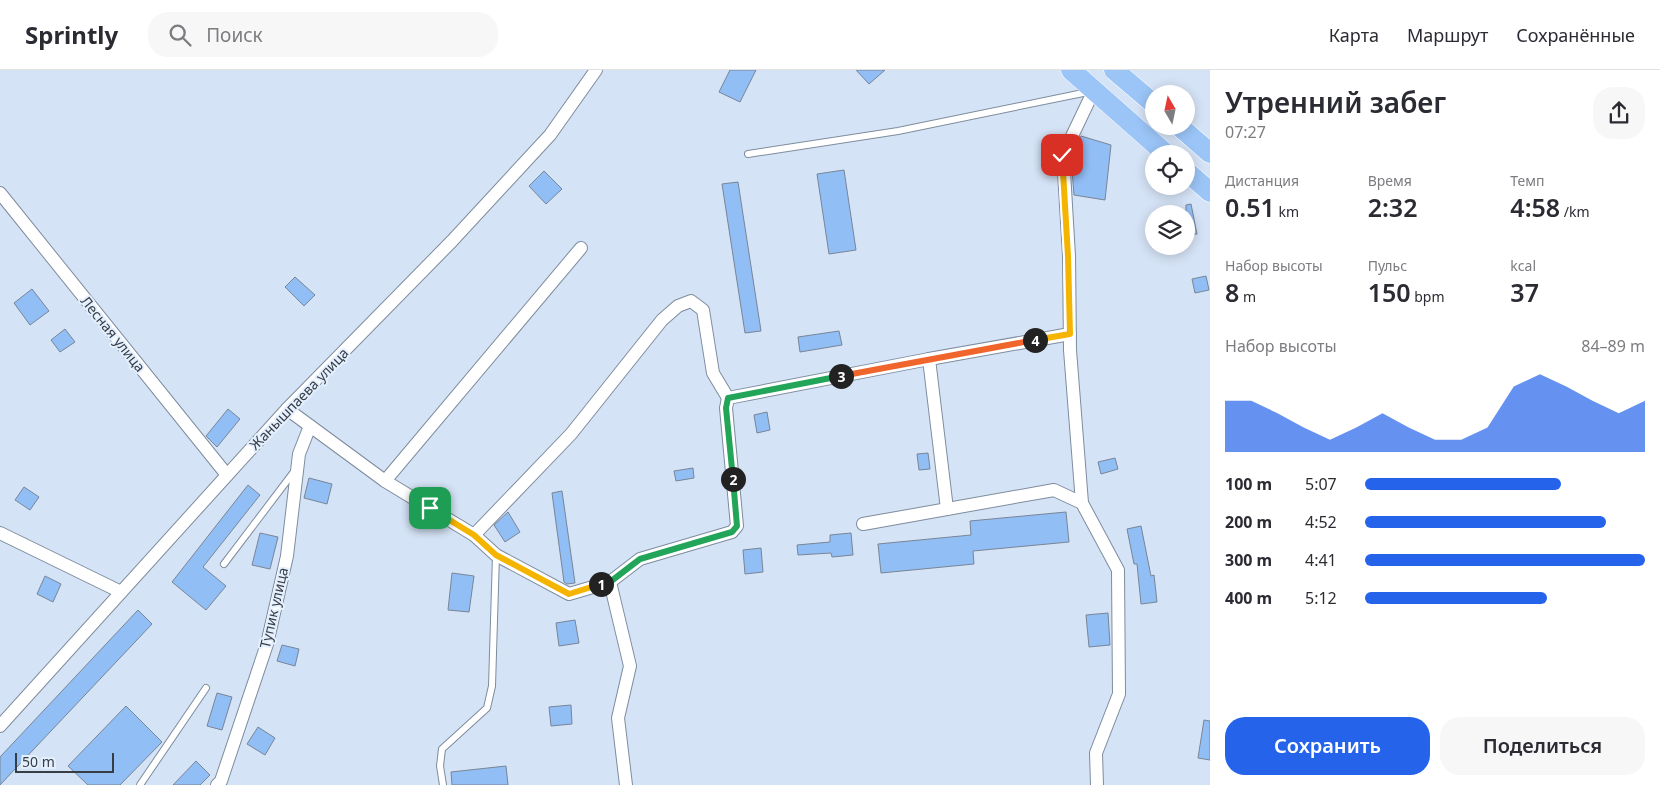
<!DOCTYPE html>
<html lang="ru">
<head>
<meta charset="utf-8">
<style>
	body { margin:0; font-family:"Noto Sans",sans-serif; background:#f7f7f7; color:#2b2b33; height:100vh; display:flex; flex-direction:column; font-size:19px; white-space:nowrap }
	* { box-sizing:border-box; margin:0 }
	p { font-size:16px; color:#7c7c81 }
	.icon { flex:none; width:28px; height:28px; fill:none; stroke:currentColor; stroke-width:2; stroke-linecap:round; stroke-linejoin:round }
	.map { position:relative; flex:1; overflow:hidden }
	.drawer { display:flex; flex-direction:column; background:#fff; width:450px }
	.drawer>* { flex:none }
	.needle { width:32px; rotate:351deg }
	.buttons { position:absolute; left:1145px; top:15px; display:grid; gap:10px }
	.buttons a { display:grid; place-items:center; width:50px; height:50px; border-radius:50%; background:#fff; box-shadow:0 2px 12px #0003; font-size:25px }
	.scale { position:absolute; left:15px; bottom:12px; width:99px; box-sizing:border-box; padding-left:5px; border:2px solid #373d44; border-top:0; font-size:14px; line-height:18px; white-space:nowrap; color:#373d44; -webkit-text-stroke:4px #e4f0ff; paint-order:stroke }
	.pin { position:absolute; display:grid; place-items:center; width:42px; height:42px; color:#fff; margin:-21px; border-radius:10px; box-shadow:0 2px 8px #0006 }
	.km { position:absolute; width:25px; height:25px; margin:-12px; border-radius:50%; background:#222; color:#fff; font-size:14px; line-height:25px; text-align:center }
	.round { display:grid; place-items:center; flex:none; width:52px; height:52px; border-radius:20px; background:#f7f7f7 }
	.headline { display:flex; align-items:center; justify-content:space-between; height:85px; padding:0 15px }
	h1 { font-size:28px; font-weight:600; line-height:38px }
	.stats { display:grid; grid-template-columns:repeat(3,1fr); gap:8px; height:85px; padding:5px 15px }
	.stats div { display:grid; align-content:center }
	.stats b { font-size:25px; font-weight:600 }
	.stats small { font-size:14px; font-weight:400 }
	.stats p { font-size:14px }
	.chart { height:140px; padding:10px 15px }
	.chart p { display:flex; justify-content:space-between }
	.chart svg { width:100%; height:90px; margin-top:5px; fill:#2563eb; opacity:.7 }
	.primary-button { display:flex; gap:10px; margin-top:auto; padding:10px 15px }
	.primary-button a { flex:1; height:58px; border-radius:20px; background:#2563eb; color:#fff; font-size:20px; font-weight:600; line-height:58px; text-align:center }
	.primary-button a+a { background:#f7f7f7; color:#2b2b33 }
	ul { padding:0 15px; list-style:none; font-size:16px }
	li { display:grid; grid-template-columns:80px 60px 1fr; align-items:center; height:38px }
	li i { height:12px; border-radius:6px; background:#2563eb }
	header { display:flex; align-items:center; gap:30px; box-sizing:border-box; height:70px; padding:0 25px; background:#fff; border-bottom:1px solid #e1e1e2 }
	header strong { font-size:24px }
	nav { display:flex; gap:28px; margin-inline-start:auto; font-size:18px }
	.search { width:350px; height:45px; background:#f7f7f7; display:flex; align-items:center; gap:12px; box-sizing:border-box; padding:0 18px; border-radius:20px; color:#7c7c81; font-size:19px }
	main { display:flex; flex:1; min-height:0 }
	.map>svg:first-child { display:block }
	.building { fill:#92bef6; stroke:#788596 }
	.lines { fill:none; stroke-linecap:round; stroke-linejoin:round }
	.lane-casing { stroke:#7e8c9d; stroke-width:8 }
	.street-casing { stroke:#7e8c9d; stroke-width:14 }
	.primary-casing { stroke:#fff; stroke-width:21 }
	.lane { stroke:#fff; stroke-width:6 }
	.street { stroke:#fff; stroke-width:12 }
	.primary { stroke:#9bc5f7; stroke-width:20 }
	.split-1-casing { stroke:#fff; stroke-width:10 }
	.split-2-casing { stroke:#fff; stroke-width:10 }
	.split-3-casing { stroke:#fff; stroke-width:10 }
	.split-4-casing { stroke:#fff; stroke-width:10 }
	.split-5-casing { stroke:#fff; stroke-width:10 }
	.split-1 { stroke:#f5b400; stroke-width:6 }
	.split-2 { stroke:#22a559; stroke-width:6 }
	.split-3 { stroke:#22a559; stroke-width:6 }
	.split-4 { stroke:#f0652b; stroke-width:6 }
	.split-5 { stroke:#f5b400; stroke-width:6 }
	.labels { text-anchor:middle; stroke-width:4; stroke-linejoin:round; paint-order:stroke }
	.street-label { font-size:14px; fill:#373d44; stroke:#e4f0ff }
</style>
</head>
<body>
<header>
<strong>Sprintly</strong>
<div class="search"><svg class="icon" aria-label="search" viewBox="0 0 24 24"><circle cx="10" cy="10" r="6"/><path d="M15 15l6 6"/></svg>Поиск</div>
<nav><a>Карта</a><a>Маршрут</a><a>Сохранённые</a></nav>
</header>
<main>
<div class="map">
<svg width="1210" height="715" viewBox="0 0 1210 715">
	<rect width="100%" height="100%" fill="#d5e3f6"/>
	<g class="building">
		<path d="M 730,0 L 756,0 L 740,32 L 719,22 Z"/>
		<path d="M 856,0 L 885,0 L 869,14 Z"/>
		<path d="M 1081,66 L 1111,75 L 1105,130 L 1074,125 L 1071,87 Z"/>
		<path d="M 844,100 L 856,180 L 829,184 L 817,104 Z"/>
		<path d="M 544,101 L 562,119 L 546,134 L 529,116 Z"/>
		<path d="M 738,112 L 761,261 L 745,263 L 722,114 Z"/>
		<path d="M 1191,134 L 1197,164 L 1186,166 L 1186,135 Z"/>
		<path d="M 1206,206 L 1209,220 L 1195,223 L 1192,209 Z"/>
		<path d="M 295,207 L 315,225 L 304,236 L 285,217 Z"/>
		<path d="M 32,219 L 49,241 L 30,255 L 14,233 Z"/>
		<path d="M 65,259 L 75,272 L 60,282 L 51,270 Z"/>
		<path d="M 839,261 L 842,275 L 800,282 L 798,267 Z"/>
		<path d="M 228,339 L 240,349 L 217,377 L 206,366 Z"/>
		<path d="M 767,342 L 770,360 L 757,363 L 754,345 Z"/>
		<path d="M 928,383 L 930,399 L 919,400 L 917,384 Z"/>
		<path d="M 1115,388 L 1118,399 L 1101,404 L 1098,392 Z"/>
		<path d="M 693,398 L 694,408 L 676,411 L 674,401 Z"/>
		<path d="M 309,408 L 332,414 L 327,434 L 304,428 Z"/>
		<path d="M 248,415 L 260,425 L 203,497 L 226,516 L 206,540 L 172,512 Z"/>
		<path d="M 24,417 L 39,427 L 30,440 L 15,430 Z"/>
		<path d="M 562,421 L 575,513 L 567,514 L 564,512 L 552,423 Z"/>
		<path d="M 508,442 L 520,462 L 505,472 L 494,455 Z"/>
		<path d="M 1066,442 L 1069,472 L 973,481 L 974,494 L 881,503 L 878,474 L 971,465 L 970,451 Z"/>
		<path d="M 1141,456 L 1151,506 L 1154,505 L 1157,532 L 1141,534 L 1137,494 L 1134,494 L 1127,459 Z"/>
		<path d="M 260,463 L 278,467 L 270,499 L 252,495 Z"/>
		<path d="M 851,463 L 853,485 L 832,487 L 831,483 L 798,485 L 797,475 L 830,472 L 830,465 Z"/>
		<path d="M 761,478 L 763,502 L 745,504 L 743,480 Z"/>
		<path d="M 452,503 L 474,506 L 469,542 L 448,540 Z"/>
		<path d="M 45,506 L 61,514 L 53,532 L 37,524 Z"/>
		<path d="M 138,540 L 152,554 L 0,715 L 0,687 Z"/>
		<path d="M 1108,543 L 1110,575 L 1089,577 L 1086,545 Z"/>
		<path d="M 575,550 L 579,573 L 559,576 L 556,553 Z"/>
		<path d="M 282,575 L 299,579 L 295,596 L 277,591 Z"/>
		<path d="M 217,623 L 232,627 L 222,660 L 207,656 Z"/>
		<path d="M 571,635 L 572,654 L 551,656 L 549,637 Z"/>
		<path d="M 126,636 L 162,672 L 120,715 L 88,715 L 68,696 Z"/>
		<path d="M 1204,650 L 1210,651 L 1210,690 L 1198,688 Z"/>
		<path d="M 258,657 L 275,668 L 265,685 L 247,674 Z"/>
		<path d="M 196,691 L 210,705 L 200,715 L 173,715 Z"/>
		<path d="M 506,696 L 508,715 L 452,715 L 451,702 Z"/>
	</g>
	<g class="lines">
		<g class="lane-casing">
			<g id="lane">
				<path d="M 748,84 L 898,61 L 1088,22"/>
				<path d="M 224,494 L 296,399"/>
				<path d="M 140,715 L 206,618"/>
				<path d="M 443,715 L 440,696 L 442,679 L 487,638 L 492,616 L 496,485"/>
			</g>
		</g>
		<g class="street-casing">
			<g id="street">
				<path d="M 1094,20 L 1063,85 L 1069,186 L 1070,280 L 1082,433 L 1118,500 L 1119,624 L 1096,683 L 1097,715"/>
				<path d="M 0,123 L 227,405"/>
				<path d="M 287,339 L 385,411 L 474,465 L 496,485 L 569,524 L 610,512 L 630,596 L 618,648 L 626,715"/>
				<path d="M 385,411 L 581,178"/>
				<path d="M 947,439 L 929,289 L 1070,264"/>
				<path d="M 863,454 L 1054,420 L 1082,433"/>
				<path d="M 0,463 L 121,522"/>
				<path d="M 474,465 L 571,364 L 662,250 L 678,236 L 691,231 L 703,240 L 713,303 L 728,328"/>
				<path d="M 610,512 L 640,489 L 732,462 L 737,456 L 726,338 L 728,328 L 929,289"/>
				<path d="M 0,656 L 287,339 L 452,171 L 550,65 L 596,0"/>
				<path d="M 217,715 L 221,711 L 267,574 L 287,486 L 299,384 L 310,356"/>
			</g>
		</g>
		<g class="primary-casing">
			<g id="primary">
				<path d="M 1071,0 L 1166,84"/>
				<path d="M 1114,0 L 1154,34"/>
				<path d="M 1179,56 L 1210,83"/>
				<path d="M 1186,101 L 1210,122"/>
			</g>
		</g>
		<use href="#lane" class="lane"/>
		<use href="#street" class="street"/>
		<use href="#primary" class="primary"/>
	</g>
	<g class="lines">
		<g class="split-1-casing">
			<path id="split-1" d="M 430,438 L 474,465 L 496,485 L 569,524 L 601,514"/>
		</g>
		<g class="split-2-casing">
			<path id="split-2" d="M 601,514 L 610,512 L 640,489 L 732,462 L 737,456 L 733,409"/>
		</g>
		<g class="split-3-casing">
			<path id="split-3" d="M 733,409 L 726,338 L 728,328 L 841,306"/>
		</g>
		<g class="split-4-casing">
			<path id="split-4" d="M 841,306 L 1035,270"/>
		</g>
		<g class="split-5-casing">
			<path id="split-5" d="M 1035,270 L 1070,264 L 1068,186 L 1062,85"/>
		</g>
		<use href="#split-1" class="split-1"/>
		<use href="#split-2" class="split-2"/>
		<use href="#split-3" class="split-3"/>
		<use href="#split-4" class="split-4"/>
		<use href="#split-5" class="split-5"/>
	</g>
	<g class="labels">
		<g class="street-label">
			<text transform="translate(113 264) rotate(51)" y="5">Лесная улица</text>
			<text transform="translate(299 329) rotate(-46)" y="5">Жанышпаева улица</text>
			<text transform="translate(274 538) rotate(-77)" y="5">Тупик улица</text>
		</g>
	</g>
</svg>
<div class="buttons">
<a><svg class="needle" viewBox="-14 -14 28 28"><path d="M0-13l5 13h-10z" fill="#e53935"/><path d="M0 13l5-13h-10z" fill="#7c7c81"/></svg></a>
<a><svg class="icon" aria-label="locate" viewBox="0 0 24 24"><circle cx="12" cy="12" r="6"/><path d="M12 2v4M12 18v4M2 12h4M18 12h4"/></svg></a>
<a><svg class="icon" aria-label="layers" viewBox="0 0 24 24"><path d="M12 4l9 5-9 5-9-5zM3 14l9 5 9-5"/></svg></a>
</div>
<div class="scale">50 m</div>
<div class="pin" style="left:430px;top:438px;background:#1e9e55"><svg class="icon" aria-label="arrive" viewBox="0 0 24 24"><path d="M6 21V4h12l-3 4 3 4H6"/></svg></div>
<div class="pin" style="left:1062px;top:85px;background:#d93025"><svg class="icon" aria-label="check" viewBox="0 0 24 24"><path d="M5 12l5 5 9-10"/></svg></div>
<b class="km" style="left:601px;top:514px">1</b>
<b class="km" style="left:733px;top:409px">2</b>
<b class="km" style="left:841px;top:306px">3</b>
<b class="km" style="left:1035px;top:270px">4</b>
</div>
<section class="drawer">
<div class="headline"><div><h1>Утренний забег</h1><p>07:27</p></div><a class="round"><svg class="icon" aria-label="share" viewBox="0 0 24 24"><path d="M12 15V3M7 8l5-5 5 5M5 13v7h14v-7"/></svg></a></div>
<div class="stats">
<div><p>Дистанция</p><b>0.51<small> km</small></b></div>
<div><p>Время</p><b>2:32</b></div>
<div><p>Темп</p><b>4:58<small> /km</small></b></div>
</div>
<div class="stats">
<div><p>Набор высоты</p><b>8<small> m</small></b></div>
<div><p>Пульс</p><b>150<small> bpm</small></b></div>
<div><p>kcal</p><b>37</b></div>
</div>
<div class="chart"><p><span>Набор высоты</span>84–89 m</p>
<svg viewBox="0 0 160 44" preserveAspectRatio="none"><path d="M0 44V19L10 19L20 25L30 32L40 38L50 32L60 25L70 32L80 38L90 38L100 32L110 12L120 6L130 12L140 19L150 25L160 19V44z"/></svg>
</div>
<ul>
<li><b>100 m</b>5:07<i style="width:70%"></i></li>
<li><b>200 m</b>4:52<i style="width:86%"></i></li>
<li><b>300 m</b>4:41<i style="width:100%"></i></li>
<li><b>400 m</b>5:12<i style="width:65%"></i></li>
</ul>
<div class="primary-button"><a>Сохранить</a><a>Поделиться</a></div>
</section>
</main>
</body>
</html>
